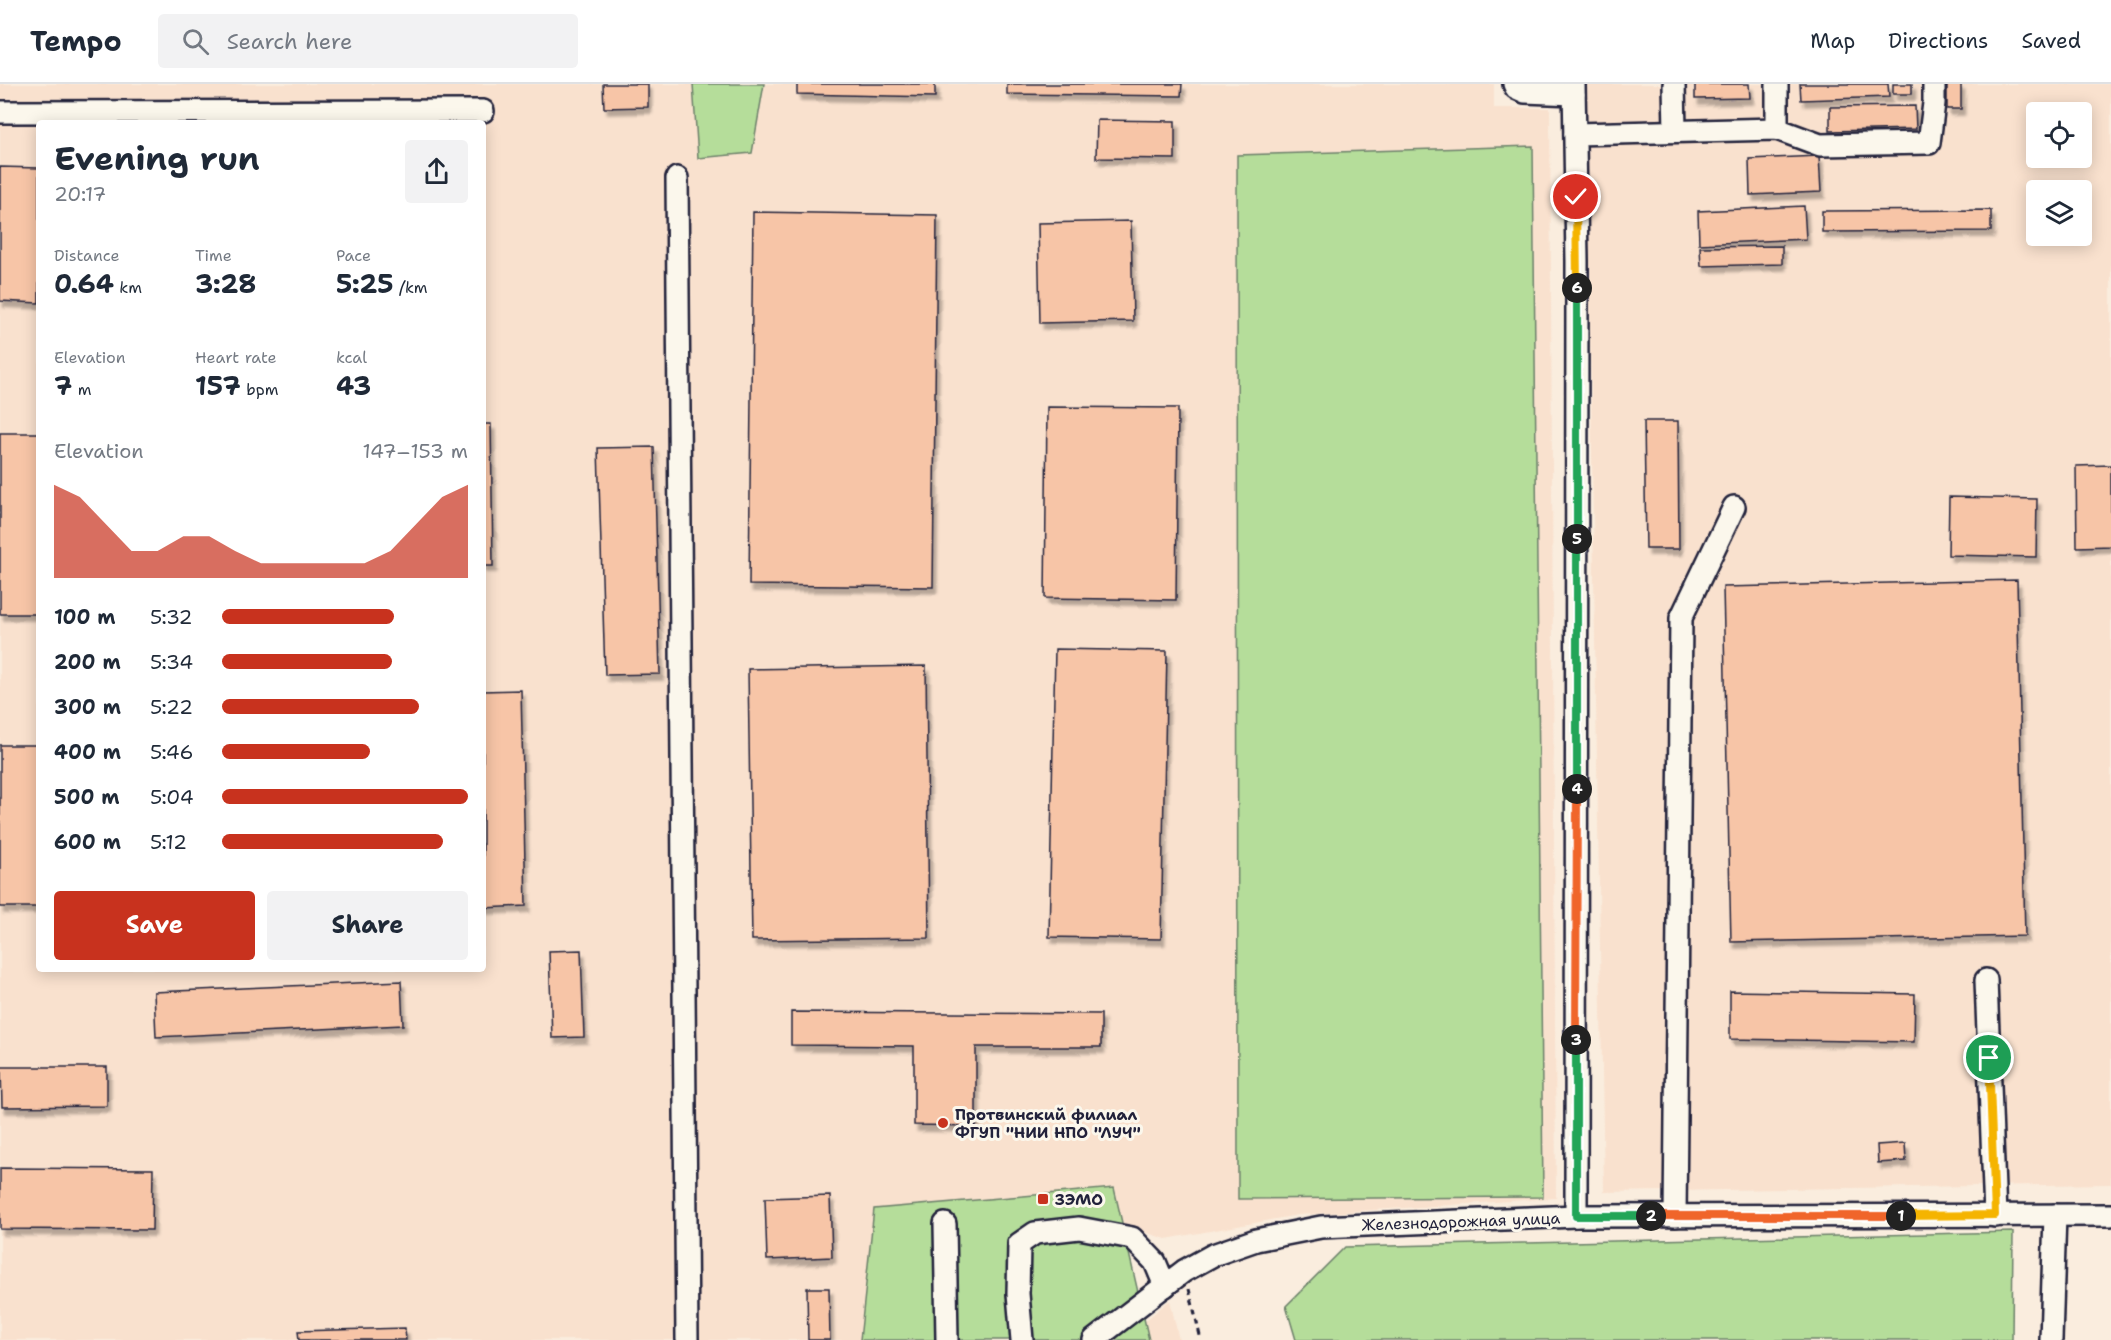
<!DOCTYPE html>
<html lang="en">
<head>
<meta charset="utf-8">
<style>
	body { margin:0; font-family:"Shantell Sans",sans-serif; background:#f2f2f3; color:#1f2937; height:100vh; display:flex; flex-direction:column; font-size:22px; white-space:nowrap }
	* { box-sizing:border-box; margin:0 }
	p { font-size:20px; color:#747a83 }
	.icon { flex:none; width:33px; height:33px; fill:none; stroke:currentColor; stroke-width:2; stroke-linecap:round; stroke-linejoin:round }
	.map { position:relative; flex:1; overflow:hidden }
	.drawer { position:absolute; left:36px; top:36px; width:450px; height:852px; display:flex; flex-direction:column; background:#fff; border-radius:6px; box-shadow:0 3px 15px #0003 }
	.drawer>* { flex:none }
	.controls { position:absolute; left:2026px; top:18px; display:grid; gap:12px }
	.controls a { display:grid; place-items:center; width:66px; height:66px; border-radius:6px; background:#fff; box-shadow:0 3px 15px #0003; font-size:30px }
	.pin { position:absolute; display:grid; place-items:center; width:51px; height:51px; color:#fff; margin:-26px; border:3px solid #fff; border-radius:50%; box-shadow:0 2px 6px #0007 }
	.km { position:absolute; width:30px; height:30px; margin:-15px; border-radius:50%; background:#222; color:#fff; font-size:16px; line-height:30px; text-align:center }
	.round { display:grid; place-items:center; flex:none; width:63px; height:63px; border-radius:6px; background:#f2f2f3 }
	.summary { display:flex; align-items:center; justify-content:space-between; height:102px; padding:0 18px }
	h1 { font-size:33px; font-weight:700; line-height:45px }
	.figures { display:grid; grid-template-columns:repeat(3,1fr); gap:9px; height:102px; padding:6px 18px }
	.figures div { display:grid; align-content:center }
	.figures b { font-size:26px; font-weight:700 }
	.figures small { font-size:16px; font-weight:400 }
	.figures p { font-size:16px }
	.chart { height:168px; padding:12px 18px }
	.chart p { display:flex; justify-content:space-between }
	.chart svg { width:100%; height:108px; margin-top:6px; fill:#c8321e; opacity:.7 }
	.button { display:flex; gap:12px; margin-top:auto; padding:12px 18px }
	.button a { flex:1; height:69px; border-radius:6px; background:#c8321e; color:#fff; font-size:24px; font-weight:700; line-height:69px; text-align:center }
	.button a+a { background:#f2f2f3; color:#1f2937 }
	ul { padding:0 18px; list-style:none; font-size:20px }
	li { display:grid; grid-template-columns:96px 72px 1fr; align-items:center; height:45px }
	li i { height:15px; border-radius:8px; background:#c8321e }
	header { display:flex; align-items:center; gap:36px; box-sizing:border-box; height:84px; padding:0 30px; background:#fff; border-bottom:2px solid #e0e1e3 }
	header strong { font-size:28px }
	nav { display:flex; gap:33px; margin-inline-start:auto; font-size:21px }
	.search { width:420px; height:54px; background:#f2f2f3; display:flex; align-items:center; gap:15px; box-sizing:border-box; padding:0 21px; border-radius:6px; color:#747a83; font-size:22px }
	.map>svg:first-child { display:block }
	.built { fill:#f9e1ce; fill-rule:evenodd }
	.green { fill:#b5dd9a; stroke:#6c806a; stroke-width:1.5 }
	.building { fill:#f7c5a7; stroke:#22223b; stroke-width:1.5; filter:url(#shadow) }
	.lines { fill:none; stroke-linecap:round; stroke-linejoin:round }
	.minor-casing { stroke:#22223b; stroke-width:26 }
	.path { stroke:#22223b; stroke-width:3; stroke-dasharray:6 4.5; stroke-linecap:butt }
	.minor { stroke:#fbf7ec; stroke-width:21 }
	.split-1-casing { stroke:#fff; stroke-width:12 }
	.split-2-casing { stroke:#fff; stroke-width:12 }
	.split-3-casing { stroke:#fff; stroke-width:12 }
	.split-4-casing { stroke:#fff; stroke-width:12 }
	.split-5-casing { stroke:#fff; stroke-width:12 }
	.split-6-casing { stroke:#fff; stroke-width:12 }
	.split-7-casing { stroke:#fff; stroke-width:12 }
	.split-1 { stroke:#f5b400; stroke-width:8 }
	.split-2 { stroke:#f0652b; stroke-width:8 }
	.split-3 { stroke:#22a559; stroke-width:8 }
	.split-4 { stroke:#f0652b; stroke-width:8 }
	.split-5 { stroke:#22a559; stroke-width:8 }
	.split-6 { stroke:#22a559; stroke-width:8 }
	.split-7 { stroke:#f5b400; stroke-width:8 }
	.poi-dot { fill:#c8321e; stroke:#fbf7ec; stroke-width:2 }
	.labels { text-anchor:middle; stroke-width:6; stroke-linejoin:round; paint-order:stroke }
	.poi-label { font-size:16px; font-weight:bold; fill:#22223b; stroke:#fbf7ec; text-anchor:start }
	.street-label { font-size:16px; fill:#22223b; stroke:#fbf7ec }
</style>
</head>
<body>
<header>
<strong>Tempo</strong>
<div class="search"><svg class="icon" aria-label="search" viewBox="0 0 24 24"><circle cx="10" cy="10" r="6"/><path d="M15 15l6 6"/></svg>Search here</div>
<nav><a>Map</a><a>Directions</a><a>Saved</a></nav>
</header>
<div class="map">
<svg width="2111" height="1256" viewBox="0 0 2111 1256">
	<defs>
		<filter id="shadow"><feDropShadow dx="3.5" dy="6" stdDeviation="1.5" flood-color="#0004"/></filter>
	</defs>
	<rect width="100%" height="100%" fill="#faedde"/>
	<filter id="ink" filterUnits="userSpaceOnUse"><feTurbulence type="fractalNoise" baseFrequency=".0167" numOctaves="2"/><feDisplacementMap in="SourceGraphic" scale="12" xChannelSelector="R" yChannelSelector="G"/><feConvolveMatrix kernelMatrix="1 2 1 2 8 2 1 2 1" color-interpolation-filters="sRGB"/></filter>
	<g filter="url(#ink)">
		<g class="built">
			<path d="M 0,0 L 1494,0 L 1494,24 L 1550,24 L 1556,1114 L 1298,1131 L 1166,1155 L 1113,1138 L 1009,1256 L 0,1256 ZM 39,39 L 483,39 L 483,885 L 39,885 Z"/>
			<path d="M 1586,0 L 2111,0 L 2111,1100 L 1604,1108 ZM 2037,28 L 2082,28 L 2082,74 L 2037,74 ZM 2037,106 L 2082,106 L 2082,152 L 2037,152 Z"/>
			<path d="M 1170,1216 L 1179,1256 L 1122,1256 Z"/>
		</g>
		<g class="green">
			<path d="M 693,0 L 764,0 L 752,69 L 698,74 Z"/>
			<path d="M 1533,62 L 1543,1113 L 1238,1115 L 1237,71 Z"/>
			<path d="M 1114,1104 L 1149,1256 L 860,1256 L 874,1125 Z"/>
			<path d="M 2013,1148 L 2012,1256 L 1296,1256 L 1286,1222 L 1345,1163 Z"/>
		</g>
		<g class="building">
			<path d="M 603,0 L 648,0 L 648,23 L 604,24 Z"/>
			<path d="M 797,0 L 935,0 L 935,13 L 797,10 Z"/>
			<path d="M 1007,0 L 1182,0 L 1181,12 L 1007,10 Z"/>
			<path d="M 1695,0 L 1749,0 L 1750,14 L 1695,15 Z"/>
			<path d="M 1800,0 L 1888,0 L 1889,13 L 1801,16 Z"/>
			<rect x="1893" y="0" width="19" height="10"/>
			<rect x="1947" y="0" width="14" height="25"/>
			<path d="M 1915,22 L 1916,45 L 1830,47 L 1830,23 Z"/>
			<path d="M 1097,36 L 1175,37 L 1175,75 L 1096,74 Z"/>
			<path d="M 1819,72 L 1821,108 L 1750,111 L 1749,75 Z"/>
			<path d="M 0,83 L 39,84 L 39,219 L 0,217 Z"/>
			<path d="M 1804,122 L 1806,155 L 1699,160 L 1698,127 Z"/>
			<path d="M 1991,126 L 1991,147 L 1822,148 L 1822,127 Z"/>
			<path d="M 753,128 L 937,131 L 933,503 L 749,501 Z"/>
			<path d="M 1131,137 L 1133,237 L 1040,239 L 1038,139 Z"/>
			<path d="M 1782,162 L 1782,180 L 1701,182 L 1700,163 Z"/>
			<path d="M 1047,323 L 1178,324 L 1176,516 L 1045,514 Z"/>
			<path d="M 1644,337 L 1678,337 L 1679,465 L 1646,465 Z"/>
			<path d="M 483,340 L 491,340 L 493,482 L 483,482 Z"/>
			<rect x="0" y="349" width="39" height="181"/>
			<path d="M 654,363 L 660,590 L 605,591 L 598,364 Z"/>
			<path d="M 2111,381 L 2111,462 L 2077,463 L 2076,382 Z"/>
			<path d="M 1949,413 L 2037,415 L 2036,473 L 1948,471 Z"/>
			<path d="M 2017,496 L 2025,852 L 1731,858 L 1723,503 Z"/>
			<path d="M 1055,565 L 1167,567 L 1161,855 L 1049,853 Z"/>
			<path d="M 926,582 L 929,854 L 752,856 L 748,585 Z"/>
			<path d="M 521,606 L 526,822 L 483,824 L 483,607 Z"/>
			<rect x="0" y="661" width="39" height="162"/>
			<path d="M 581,866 L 584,953 L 552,954 L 549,867 Z"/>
			<path d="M 401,897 L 403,941 L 156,953 L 154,908 Z"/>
			<path d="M 1730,907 L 1915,910 L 1914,958 L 1730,955 Z"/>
			<path d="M 791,928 L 1101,930 L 1101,963 L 976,963 L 976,1042 L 914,1041 L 914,962 L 791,961 Z"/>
			<path d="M 1,983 L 107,983 L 107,1022 L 2,1023 Z"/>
			<path d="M 1905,1059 L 1906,1077 L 1878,1079 L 1877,1061 Z"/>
			<path d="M 0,1084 L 153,1085 L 152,1146 L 0,1145 Z"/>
			<path d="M 830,1112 L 832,1173 L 767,1176 L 765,1114 Z"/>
			<path d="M 807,1204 L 829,1204 L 830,1256 L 808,1256 Z"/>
			<path d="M 405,1244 L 406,1256 L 299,1256 L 298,1247 Z"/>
		</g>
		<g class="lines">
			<g class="minor-casing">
				<g id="minor">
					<path d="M 1514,0 L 1516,4 L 1525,8 L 1574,10"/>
					<path d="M 1574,0 L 1577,177 L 1576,1132"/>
					<path d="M 1674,0 L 1675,47"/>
					<path d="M 0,28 L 483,27"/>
					<path d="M 1777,45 L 1777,0"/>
					<path d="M 1575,50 L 1777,45 L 1820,61 L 1929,59 L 1934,19 L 1934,0"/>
					<path d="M 677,94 L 687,1256"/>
					<path d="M 1986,896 L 1995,1132"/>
					<path d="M 1675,1132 L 1681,534 L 1734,423"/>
					<path d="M 945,1140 L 947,1256"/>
					<path d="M 1022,1256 L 1018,1210 L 1019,1160 L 1035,1149 L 1079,1144 L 1132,1154 L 1155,1178 L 1165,1202"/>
					<path d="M 1094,1256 L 1184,1187 L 1213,1171 L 1256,1156 L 1321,1143 L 1576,1132 L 2111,1131"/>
					<path d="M 2051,1256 L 2055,1131"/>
				</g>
			</g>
			<path class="path" d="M 1189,1205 L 1201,1256"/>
			<use href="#minor" class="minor"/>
		</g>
	</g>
	<g class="lines" filter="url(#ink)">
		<g class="split-1-casing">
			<path id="split-1" d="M 1901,1132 L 1995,1131 L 1989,974"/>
		</g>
		<g class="split-2-casing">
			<path id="split-2" d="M 1651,1132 L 1901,1132"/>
		</g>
		<g class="split-3-casing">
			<path id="split-3" d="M 1576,956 L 1576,1132 L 1651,1132"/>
		</g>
		<g class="split-4-casing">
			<path id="split-4" d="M 1576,956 L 1577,705"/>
		</g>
		<g class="split-5-casing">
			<path id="split-5" d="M 1577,705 L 1577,455"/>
		</g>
		<g class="split-6-casing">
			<path id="split-6" d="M 1577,455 L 1577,204"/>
		</g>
		<g class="split-7-casing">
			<path id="split-7" d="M 1576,113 L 1577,204"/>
		</g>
		<use href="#split-1" class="split-1"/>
		<use href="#split-2" class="split-2"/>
		<use href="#split-3" class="split-3"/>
		<use href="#split-4" class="split-4"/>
		<use href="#split-5" class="split-5"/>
		<use href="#split-6" class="split-6"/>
		<use href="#split-7" class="split-7"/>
	</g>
	<g class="poi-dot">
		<circle cx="943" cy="1039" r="6"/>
		<rect x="1037" y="1109" width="12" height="12" rx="3"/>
	</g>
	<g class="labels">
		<g class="poi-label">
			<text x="955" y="1036">Протвинский филиал<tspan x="955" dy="18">ФГУП "НИИ НПО "ЛУЧ"</tspan></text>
			<text x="1055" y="1121">ЗЭМО</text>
		</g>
		<g class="street-label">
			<text transform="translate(1461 1137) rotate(-2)" y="6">Железнодорожная улица</text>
		</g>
	</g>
</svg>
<div class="controls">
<a><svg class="icon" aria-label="locate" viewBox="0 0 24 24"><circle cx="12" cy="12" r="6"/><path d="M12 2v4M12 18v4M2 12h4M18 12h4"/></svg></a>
<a><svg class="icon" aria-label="layers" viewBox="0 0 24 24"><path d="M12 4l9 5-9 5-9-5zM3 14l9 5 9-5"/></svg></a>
</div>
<div class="pin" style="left:1989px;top:974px;background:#1e9e55"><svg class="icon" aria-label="arrive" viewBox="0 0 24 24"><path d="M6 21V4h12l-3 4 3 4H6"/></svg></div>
<div class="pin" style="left:1576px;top:113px;background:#d93025"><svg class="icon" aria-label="check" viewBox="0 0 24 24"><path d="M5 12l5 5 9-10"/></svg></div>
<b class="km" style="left:1901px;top:1132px">1</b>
<b class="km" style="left:1651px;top:1132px">2</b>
<b class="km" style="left:1576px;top:956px">3</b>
<b class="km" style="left:1577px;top:705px">4</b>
<b class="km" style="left:1577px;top:455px">5</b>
<b class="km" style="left:1577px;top:204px">6</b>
<section class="drawer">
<div class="summary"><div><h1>Evening run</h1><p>20:17</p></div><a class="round"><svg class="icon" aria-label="share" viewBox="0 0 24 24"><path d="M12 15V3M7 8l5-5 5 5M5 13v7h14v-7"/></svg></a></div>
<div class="figures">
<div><p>Distance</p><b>0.64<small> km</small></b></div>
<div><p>Time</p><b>3:28</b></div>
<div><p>Pace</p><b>5:25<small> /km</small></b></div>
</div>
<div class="figures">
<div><p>Elevation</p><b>7<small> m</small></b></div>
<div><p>Heart rate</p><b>157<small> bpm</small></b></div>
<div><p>kcal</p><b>43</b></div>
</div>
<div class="chart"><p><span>Elevation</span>147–153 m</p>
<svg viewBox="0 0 160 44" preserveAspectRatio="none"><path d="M0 44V6L10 11L20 22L30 33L40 33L50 27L60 27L70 33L80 38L90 38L100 38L110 38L120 38L130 33L140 22L150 11L160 6V44z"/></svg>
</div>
<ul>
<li><b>100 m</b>5:32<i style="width:70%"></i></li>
<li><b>200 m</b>5:34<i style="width:69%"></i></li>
<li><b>300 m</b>5:22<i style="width:80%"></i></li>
<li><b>400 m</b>5:46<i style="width:60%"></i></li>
<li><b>500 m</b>5:04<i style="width:100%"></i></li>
<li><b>600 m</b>5:12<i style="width:90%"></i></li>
</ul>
<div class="button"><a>Save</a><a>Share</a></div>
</section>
</div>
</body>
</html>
